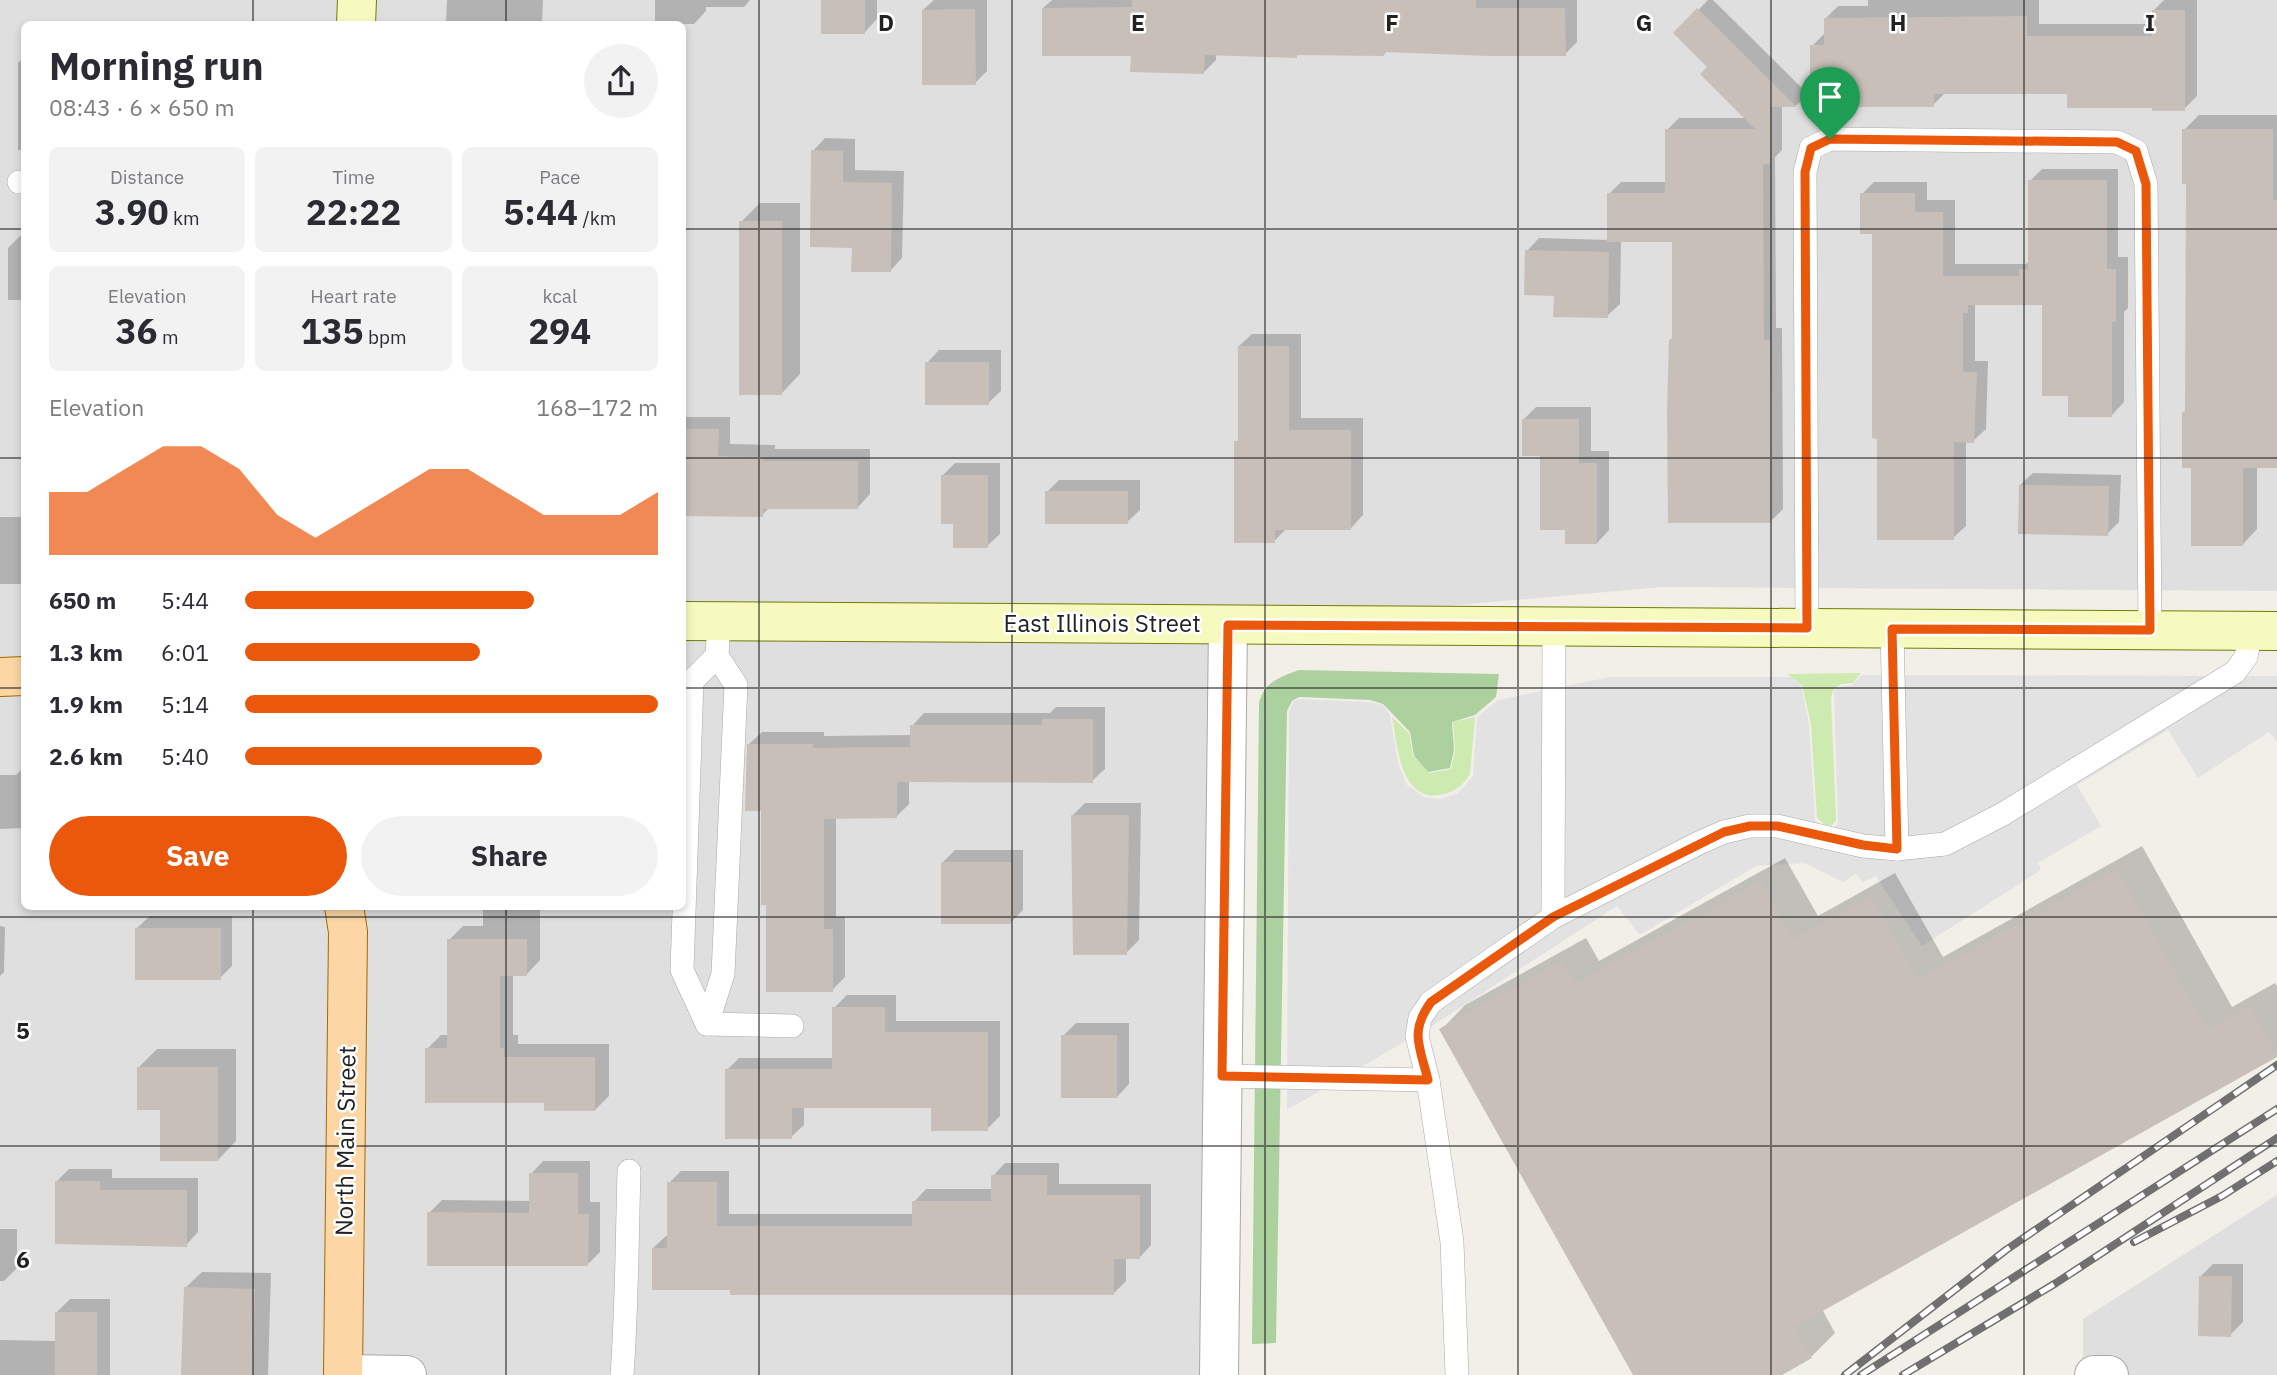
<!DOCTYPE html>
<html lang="en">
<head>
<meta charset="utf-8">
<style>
	body { margin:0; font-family:"IBM Plex Sans",sans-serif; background:#f2f2f3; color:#2b2b33; height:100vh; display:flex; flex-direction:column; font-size:26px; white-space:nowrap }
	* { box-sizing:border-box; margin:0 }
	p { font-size:23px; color:#7c7c81 }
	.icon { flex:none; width:38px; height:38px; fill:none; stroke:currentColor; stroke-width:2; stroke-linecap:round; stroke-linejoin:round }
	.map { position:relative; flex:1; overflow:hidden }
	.side { position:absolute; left:21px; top:21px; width:665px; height:889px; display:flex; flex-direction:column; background:#fff; border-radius:10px; box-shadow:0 4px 10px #0003 }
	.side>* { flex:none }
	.pin { position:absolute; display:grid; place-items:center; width:60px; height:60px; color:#fff; margin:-72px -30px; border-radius:50% 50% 50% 0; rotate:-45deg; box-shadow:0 0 7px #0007 }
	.pin .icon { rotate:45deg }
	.round { display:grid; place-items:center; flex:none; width:74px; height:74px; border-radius:37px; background:#f2f2f3 }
	.summary { display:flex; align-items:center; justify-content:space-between; height:119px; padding:0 28px }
	h1 { font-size:38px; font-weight:800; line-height:52px }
	.metrics { display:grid; grid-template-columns:repeat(3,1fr); gap:10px; height:119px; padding:7px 28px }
	.metrics div { display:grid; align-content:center; border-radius:10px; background:#f2f2f3; text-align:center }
	.metrics b { font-size:35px; font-weight:800 }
	.metrics small { font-size:19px; font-weight:400 }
	.metrics p { font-size:19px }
	.chart { height:196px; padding:14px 28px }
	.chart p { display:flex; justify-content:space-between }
	.chart svg { width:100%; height:126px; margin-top:7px; fill:#ea580c; opacity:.7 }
	.button { display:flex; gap:14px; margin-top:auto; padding:14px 28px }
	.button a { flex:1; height:80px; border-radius:42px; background:#ea580c; color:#fff; font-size:28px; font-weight:800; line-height:80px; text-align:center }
	.button a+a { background:#f2f2f3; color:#2b2b33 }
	ul { padding:0 28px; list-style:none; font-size:23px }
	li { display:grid; grid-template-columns:112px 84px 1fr; align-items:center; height:52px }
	li i { height:18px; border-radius:9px; background:#ea580c }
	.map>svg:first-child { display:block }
	.residential { fill:#e0dfdf; fill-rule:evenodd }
	.grass { fill:#cdebb0 }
	.forest { fill:#add19e }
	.parking { fill:#e2e2e2 }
	.shadow { fill:#0003 }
	.building { fill:#c7bfb8 }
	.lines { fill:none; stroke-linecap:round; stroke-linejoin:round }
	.lane-casing { stroke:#a9a9a9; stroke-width:24 }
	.street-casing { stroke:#a9a9a9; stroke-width:40 }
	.secondary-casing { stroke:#707d05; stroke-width:40 }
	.primary-casing { stroke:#a06b00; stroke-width:40 }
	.lane { stroke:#fff; stroke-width:23 }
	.street { stroke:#fff; stroke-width:38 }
	.secondary { stroke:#f7fabf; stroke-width:38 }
	.primary { stroke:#fcd6a4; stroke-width:38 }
	.rail-casing { stroke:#707070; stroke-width:8 }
	.rail { stroke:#fff; stroke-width:5; stroke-dasharray:16; stroke-linecap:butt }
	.route-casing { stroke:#fff; stroke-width:14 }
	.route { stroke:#ea580c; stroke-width:9 }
	.grid { fill:none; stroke:#222; stroke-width:2; stroke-opacity:0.55 }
	.labels { text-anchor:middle; stroke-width:5; stroke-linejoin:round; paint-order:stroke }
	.street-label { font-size:24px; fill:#222; stroke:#fff }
	.grid-label { font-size:23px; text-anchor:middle; font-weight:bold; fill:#222; stroke:#fff; stroke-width:5; stroke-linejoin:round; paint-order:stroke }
</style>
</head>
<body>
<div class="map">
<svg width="2277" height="1375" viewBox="0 0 2277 1375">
	<rect width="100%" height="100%" fill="#f2efe9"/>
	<g class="residential">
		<path d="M 0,0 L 2277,0 L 2277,591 L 1663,587 L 1228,625 L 1218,1375 L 0,1375 ZM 24,24 L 682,24 L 682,906 L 24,906 Z"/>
		<path d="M 2277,1195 L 2277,1375 L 2083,1375 L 2083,1319 Z"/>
	</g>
	<g class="grass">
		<path d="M 1861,673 L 1853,683 L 1841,684 L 1833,690 L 1831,699 L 1836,820 L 1832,825 L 1826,826 L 1817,818 L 1811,724 L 1802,685 L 1787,674 Z"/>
		<path d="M 1392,717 L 1409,733 L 1413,756 L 1429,773 L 1451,769 L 1455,751 L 1453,722 L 1475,717 L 1470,774 C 1463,786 1454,792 1440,795 C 1400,802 1397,743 1392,717 Z"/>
	</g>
	<path class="forest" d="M 1299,670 L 1499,674 L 1496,697 L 1475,715 L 1452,722 L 1454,750 L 1450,768 L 1428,772 L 1414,756 L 1410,732 L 1383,704 L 1370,700 L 1299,697 L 1292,701 L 1287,711 L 1276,1343 L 1252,1344 L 1259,703 C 1264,682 1280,677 1299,670 Z"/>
	<path class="parking" d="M 1862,675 L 2277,676 L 2277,742 L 2269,732 L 2198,778 L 2168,730 L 2077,785 L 2101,826 L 2038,863 L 2041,870 L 1922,946 L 1876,876 L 1863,882 L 1856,874 L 1843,882 L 1804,863 L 1756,866 L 1640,935 L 1617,906 L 1432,1026 L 1287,1110 L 1289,712 L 1293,702 L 1298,699 L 1369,702 L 1383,705 L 1390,715 L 1398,763 L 1407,785 L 1424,797 L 1441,799 L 1458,793 L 1473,776 L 1477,717 L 1498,700 L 1610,677 L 1791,677 L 1801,685 L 1809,724 L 1815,820 L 1820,826 L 1827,829 L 1835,827 L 1838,823 L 1834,691 L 1840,687 L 1851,686 Z"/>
	<g class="shadow">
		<path d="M 447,0 L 543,0 L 542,24 L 446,24 Z"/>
		<path d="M 655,0 L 877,0 L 877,19 L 865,32 L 823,0 L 750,0 L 744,7 L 706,7 L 706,11 L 694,24 L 655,24 Z"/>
		<path d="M 934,0 L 987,0 L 987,71 L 975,83 L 923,10 Z"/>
		<path d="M 1052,0 L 1577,0 L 1577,42 L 1565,54 L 1388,50 L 1383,55 L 1216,54 L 1216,60 L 1203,73 L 1132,54 L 1043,8 Z"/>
		<path d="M 1708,0 L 1713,0 L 1808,94 L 1797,105 L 1782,105 L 1782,150 L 1775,157 L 1776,328 L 1782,328 L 1783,509 L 1771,521 L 1670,340 L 1674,337 L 1674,240 L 1621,240 L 1620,304 L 1607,316 L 1556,294 L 1527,251 L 1539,238 L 1609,240 L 1609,194 L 1621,182 L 1667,182 L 1667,130 L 1679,118 L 1746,118 L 1709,67 L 1676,33 Z"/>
		<path d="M 1868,0 L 2039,0 L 2039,24 L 2154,24 L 2154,10 L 2164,0 L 2197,0 L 2197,96 L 2184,109 L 2154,106 L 2069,92 L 1946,92 L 1933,105 L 1812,46 L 1824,34 L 1826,18 L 1838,6 L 1868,6 Z"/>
		<path d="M 24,57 L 24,150 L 18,150 L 18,63 Z"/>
		<path d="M 2199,115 L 2277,115 L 2277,466 L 2257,466 L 2257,529 L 2243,544 L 2192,466 L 2184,412 L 2187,410 L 2188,182 L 2184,130 Z"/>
		<path d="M 825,138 L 855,139 L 855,170 L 904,171 L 902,258 L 890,271 L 854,246 L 813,151 Z"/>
		<path d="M 2042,169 L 2118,169 L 2118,257 L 2128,257 L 2128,308 L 2124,312 L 2124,402 L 2112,415 L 2070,394 L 2044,303 L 1975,303 L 1975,361 L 1988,361 L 1986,429 L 1973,441 L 1966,441 L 1966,526 L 1953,538 L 1879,437 L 1874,232 L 1862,194 L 1874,182 L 1927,182 L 1927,200 L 1955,200 L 1955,264 L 2026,264 L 2030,261 L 2030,181 Z"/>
		<path d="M 760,203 L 800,203 L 800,374 L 782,393 L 741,222 Z"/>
		<path d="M 20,236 L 24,236 L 24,300 L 8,300 L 8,248 Z"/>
		<path d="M 1252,334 L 1301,334 L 1301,418 L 1363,418 L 1363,515 L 1351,528 L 1287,528 L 1274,541 L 1236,442 L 1239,439 L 1239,346 Z"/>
		<path d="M 939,350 L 1001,350 L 1001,391 L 988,403 L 927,363 Z"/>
		<path d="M 1536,407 L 1591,407 L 1591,451 L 1609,451 L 1609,530 L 1597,543 L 1523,420 Z"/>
		<path d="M 682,417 L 730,417 L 730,444 L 775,445 L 775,449 L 870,449 L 870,494 L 858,507 L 770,507 L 762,515 L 682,514 Z"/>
		<path d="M 955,463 L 1000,463 L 1000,534 L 987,546 L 955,522 L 943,475 Z"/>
		<path d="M 2033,473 L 2121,475 L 2119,522 L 2107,534 L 2020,485 Z"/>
		<path d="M 1059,480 L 1140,480 L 1140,510 L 1127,522 L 1047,492 Z"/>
		<rect x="0" y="517" width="24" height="67"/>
		<path d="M 1056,707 L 1105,707 L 1105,769 L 1092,781 L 909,780 L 909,804 L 896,817 L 836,817 L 836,917 L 845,917 L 845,977 L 832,990 L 768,904 L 763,809 L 749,744 L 762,732 L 824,732 L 824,736 L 912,735 L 912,726 L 924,713 L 1050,713 Z"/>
		<path d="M 24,767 L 24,828 L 0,829 L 0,775 L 16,775 Z"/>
		<path d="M 1085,803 L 1141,803 L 1139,940 L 1126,953 L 1073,815 Z"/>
		<path d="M 2142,846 L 2232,1007 L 2275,983 L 2277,986 L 2277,1055 L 1822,1309 L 1835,1333 L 1811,1357 L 1778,1375 L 1634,1375 L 1441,1030 L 1465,1005 L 1586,938 L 1599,961 L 1785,858 L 1818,916 L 1895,873 L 1943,957 Z"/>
		<path d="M 955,850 L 1023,850 L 1023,910 L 1011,922 L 943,862 Z"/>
		<path d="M 483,906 L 540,906 L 540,960 L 526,975 L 513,975 L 513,1035 L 518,1035 L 518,1044 L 609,1044 L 609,1096 L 595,1110 L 546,1102 L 427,1049 L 441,1035 L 449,1035 L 449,940 L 463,926 L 483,926 Z"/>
		<path d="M 150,916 L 232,916 L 232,966 L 220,978 L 137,928 Z"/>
		<path d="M 0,926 L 5,927 L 4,972 L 0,976 Z"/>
		<path d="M 847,995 L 896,995 L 896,1021 L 1000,1021 L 1000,1116 L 987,1129 L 932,1107 L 804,1107 L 804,1125 L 791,1137 L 727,1070 L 739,1058 L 834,1058 L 834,1008 Z"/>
		<path d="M 1076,1023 L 1129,1023 L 1129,1084 L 1117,1097 L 1063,1036 Z"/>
		<path d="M 157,1049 L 236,1049 L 236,1141 L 218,1160 L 162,1108 L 138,1068 Z"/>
		<path d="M 543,1161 L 590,1161 L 590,1202 L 600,1202 L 600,1252 L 587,1265 L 429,1213 L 442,1200 L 531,1201 L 531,1174 Z"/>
		<path d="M 1005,1163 L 1059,1163 L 1059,1184 L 1151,1184 L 1151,1245 L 1139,1258 L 1126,1258 L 1126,1281 L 1113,1294 L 732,1288 L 653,1248 L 666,1236 L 669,1236 L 669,1183 L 681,1171 L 729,1171 L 729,1214 L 914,1214 L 914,1202 L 926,1189 L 992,1189 L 993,1176 Z"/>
		<path d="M 69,1169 L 112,1169 L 112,1178 L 198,1178 L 198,1232 L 186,1245 L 56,1182 Z"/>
		<path d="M 0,1229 L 17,1229 L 17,1268 L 4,1281 L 0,1281 Z"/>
		<path d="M 2213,1264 L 2243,1264 L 2243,1322 L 2230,1335 L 2201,1276 Z"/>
		<path d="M 202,1272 L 271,1273 L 268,1375 L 183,1375 L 185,1288 Z"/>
		<path d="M 70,1299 L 110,1299 L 110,1375 L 0,1375 L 0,1340 L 56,1341 L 56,1313 Z"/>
	</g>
	<g class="building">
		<rect x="821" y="0" width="44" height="34"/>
		<path d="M 1132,0 L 1476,0 L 1476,8 L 1565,8 L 1566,56 L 1490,56 L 1384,52 L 1384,56 L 1297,55 L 1297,58 L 1205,55 L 1204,74 L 1130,72 L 1131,56 L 1042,56 L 1042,8 L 1132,7 Z"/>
		<path d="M 1697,8 L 1797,107 L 1770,107 L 1770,164 L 1763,164 L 1764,340 L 1770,340 L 1772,409 L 1771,523 L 1668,523 L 1667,411 L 1669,340 L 1672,340 L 1672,242 L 1607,242 L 1607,193 L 1665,193 L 1665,129 L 1755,129 L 1700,74 L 1707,67 L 1673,33 Z"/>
		<path d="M 975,9 L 976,85 L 922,85 L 922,10 Z"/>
		<path d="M 2152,10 L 2185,10 L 2185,111 L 2152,111 L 2152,108 L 2067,108 L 2067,94 L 1934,94 L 1934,107 L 1810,107 L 1810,45 L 1824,45 L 1824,18 L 2027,16 L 2027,36 L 2152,36 Z"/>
		<path d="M 2182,129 L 2273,129 L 2273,200 L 2277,200 L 2277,468 L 2243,468 L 2243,546 L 2191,546 L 2191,468 L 2182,468 L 2182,412 L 2185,412 L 2186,184 L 2182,184 Z"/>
		<path d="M 811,150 L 843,151 L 843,182 L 892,183 L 891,272 L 851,272 L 852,248 L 810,247 Z"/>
		<path d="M 2028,180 L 2107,180 L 2107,269 L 2116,269 L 2116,322 L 2112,322 L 2112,417 L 2068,417 L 2068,396 L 2042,396 L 2042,305 L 1968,305 L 1968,313 L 1963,313 L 1963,372 L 1977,372 L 1974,443 L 1954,442 L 1954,540 L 1877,540 L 1877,439 L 1872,438 L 1872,234 L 1860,234 L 1860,193 L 1915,193 L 1915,212 L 1943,212 L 1943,276 L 2019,276 L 2019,269 L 2028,269 Z"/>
		<rect x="739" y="221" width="43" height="174"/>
		<path d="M 1525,250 L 1609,252 L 1608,318 L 1553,317 L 1554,296 L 1524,295 Z"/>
		<path d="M 1238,346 L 1289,346 L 1289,430 L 1351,430 L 1351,530 L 1275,530 L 1275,543 L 1234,543 L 1234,441 L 1238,441 Z"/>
		<rect x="925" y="362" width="64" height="43"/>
		<path d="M 1522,419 L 1579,419 L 1579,463 L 1597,463 L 1597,544 L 1565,544 L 1565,530 L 1540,530 L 1540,456 L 1522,456 Z"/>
		<path d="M 682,429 L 719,429 L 718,456 L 763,457 L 763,461 L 858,461 L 858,509 L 763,509 L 763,517 L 682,516 Z"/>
		<path d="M 941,475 L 988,475 L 988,548 L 953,548 L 953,524 L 941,524 Z"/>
		<path d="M 2019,485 L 2109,486 L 2108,536 L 2018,534 Z"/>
		<rect x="1045" y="491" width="83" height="33"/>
		<path d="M 1042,719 L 1093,719 L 1093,783 L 897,782 L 897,818 L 824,819 L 824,929 L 833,929 L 833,992 L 766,992 L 766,905 L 761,905 L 761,811 L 745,811 L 747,744 L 813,744 L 813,748 L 910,747 L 910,725 L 1042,725 Z"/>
		<path d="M 1071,815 L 1129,815 L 1127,955 L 1073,955 Z"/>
		<rect x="941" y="862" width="70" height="62"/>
		<path d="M 2117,869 L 2208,1030 L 2250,1006 L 2277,1054 L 2277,1057 L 1794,1327 L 1812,1358 L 1782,1375 L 1633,1375 L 1439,1029 L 1562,961 L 1575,984 L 1761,881 L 1794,939 L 1871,896 L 1918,980 Z"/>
		<rect x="135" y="928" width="86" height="52"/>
		<path d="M 447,939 L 527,939 L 527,976 L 500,976 L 500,1048 L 504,1048 L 504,1057 L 595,1057 L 595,1111 L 544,1111 L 544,1103 L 425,1103 L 425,1048 L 447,1048 Z"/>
		<path d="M 832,1007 L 885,1007 L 885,1032 L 988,1032 L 988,1131 L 931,1131 L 931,1108 L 792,1108 L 792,1139 L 725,1139 L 725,1069 L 832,1069 Z"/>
		<rect x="1061" y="1035" width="56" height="63"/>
		<path d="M 137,1067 L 218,1067 L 218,1161 L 160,1161 L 160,1110 L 137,1110 Z"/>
		<path d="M 529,1173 L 578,1173 L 578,1214 L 589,1214 L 588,1266 L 427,1266 L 427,1212 L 529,1213 Z"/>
		<path d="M 991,1175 L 1047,1175 L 1047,1195 L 1140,1195 L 1140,1259 L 1114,1259 L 1114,1295 L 730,1295 L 730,1290 L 652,1290 L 652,1248 L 667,1248 L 667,1182 L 717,1182 L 717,1226 L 912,1226 L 912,1201 L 991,1201 Z"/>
		<path d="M 55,1181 L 100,1181 L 100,1190 L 187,1190 L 187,1247 L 55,1244 Z"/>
		<path d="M 2199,1276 L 2232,1276 L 2231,1337 L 2198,1336 Z"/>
		<path d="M 184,1287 L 255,1289 L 253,1375 L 181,1375 Z"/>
		<rect x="55" y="1312" width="42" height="63"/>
	</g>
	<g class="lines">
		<g class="lane-casing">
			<g id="lane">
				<path d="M 19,182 L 24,182"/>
				<path d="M 1554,626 L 1553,917 L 1701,842 L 1724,832 L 1750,826 L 1777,826 L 1863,846 L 1897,849 L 1945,844 L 2003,814 L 2235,672 L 2246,657 L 2251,631"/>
				<path d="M 1807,628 L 1805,172 L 1811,148 L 1830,139 L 2117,142 L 2136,151 L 2146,184 L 2150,630"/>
				<path d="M 1892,629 L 1897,849"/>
				<path d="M 717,656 L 692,681 L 682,970 L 707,1024 L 723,974 L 736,685 L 717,656 L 719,622"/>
				<path d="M 707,1024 L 792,1026"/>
				<path d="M 1222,1076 L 1428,1080"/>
				<path d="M 622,1375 C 627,1307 627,1239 629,1171"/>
				<path d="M 1457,1375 L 1452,1242 L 1428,1080 L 1417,1036 L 1420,1018 L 1431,1002 L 1553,917"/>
			</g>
		</g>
		<g class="street-casing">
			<g id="street">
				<path d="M 343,1374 L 407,1375"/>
				<path d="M 1219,1375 L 1228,625"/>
				<path d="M 2094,1375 L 2109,1375"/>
			</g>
		</g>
		<g class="secondary-casing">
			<g id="secondary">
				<path d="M 356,24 L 357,0"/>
				<path d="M 682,621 L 2277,631"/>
			</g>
		</g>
		<g class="primary-casing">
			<g id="primary">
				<path d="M 0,677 L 24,676"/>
				<path d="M 343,1375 L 348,932 L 344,906"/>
			</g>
		</g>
		<use href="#lane" class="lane"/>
		<use href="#street" class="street"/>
		<use href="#secondary" class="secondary"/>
		<use href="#primary" class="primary"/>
		<g class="rail-casing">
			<g id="rail">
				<path d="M 2134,1242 L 2222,1196 L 2277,1161"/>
				<path d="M 1845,1375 L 2006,1250 L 2277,1065"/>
				<path d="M 1861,1375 L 2277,1109"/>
				<path d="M 1903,1375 L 2056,1283 L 2277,1138"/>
			</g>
		</g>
		<use href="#rail" class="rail"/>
	</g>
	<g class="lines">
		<g class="route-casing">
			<path id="route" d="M 1830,139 L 2117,142 L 2136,151 L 2146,184 L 2150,630 L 1892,629 L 1897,849 L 1863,845 L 1777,826 L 1750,826 L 1724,832 L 1553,917 L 1431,1002 C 1409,1032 1420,1047 1428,1080 L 1222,1076 L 1228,625 L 1807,628 L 1805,172 L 1811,148 Z"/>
		</g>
		<use href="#route" class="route"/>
	</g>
	<path class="grid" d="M 253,0 L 253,24M 506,0 L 506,24M 759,0 L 759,1375M 1012,0 L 1012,1375M 1265,0 L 1265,1375M 1518,0 L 1518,1375M 1771,0 L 1771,1375M 2024,0 L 2024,1375M 0,229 L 24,229M 682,229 L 2277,229M 0,458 L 24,458M 682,458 L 2277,458M 0,688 L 24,688M 682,688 L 2277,688M 253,906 L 253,1375M 506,906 L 506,1375M 0,917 L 2277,917M 0,1146 L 2277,1146"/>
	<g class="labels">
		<g class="street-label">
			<text x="1102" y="632">East Illinois Street</text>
			<text transform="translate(346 1141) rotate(-89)" y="8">North Main Street</text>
		</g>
	</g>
	<g class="grid-label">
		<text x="886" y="31">D</text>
		<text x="1138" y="31">E</text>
		<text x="1392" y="31">F</text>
		<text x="1644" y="31">G</text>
		<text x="1898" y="31">H</text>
		<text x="2150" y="31">I</text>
		<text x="23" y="1039">5</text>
		<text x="23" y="1268">6</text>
	</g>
</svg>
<div class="pin" style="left:1830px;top:139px;background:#1e9e55"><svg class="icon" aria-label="arrive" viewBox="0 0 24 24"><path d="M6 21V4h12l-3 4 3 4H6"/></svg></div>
<section class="side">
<div class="summary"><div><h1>Morning run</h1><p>08:43 · 6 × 650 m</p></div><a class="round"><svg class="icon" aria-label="share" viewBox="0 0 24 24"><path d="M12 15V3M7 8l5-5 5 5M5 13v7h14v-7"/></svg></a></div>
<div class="metrics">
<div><p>Distance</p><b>3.90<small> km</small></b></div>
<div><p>Time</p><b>22:22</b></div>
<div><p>Pace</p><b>5:44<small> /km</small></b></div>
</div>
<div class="metrics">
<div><p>Elevation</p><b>36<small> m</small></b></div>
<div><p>Heart rate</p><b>135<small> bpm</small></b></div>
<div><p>kcal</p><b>294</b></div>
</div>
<div class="chart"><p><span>Elevation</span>168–172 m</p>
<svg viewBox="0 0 160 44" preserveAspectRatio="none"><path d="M0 44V22L10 22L20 14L30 6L40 6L50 14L60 30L70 38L80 30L90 22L100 14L110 14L120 22L130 30L140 30L150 30L160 22V44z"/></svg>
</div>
<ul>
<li><b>650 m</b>5:44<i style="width:70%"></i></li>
<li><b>1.3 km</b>6:01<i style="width:57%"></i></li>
<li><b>1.9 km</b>5:14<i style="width:100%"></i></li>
<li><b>2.6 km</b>5:40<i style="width:72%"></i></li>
</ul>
<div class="button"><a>Save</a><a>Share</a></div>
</section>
</div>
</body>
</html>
